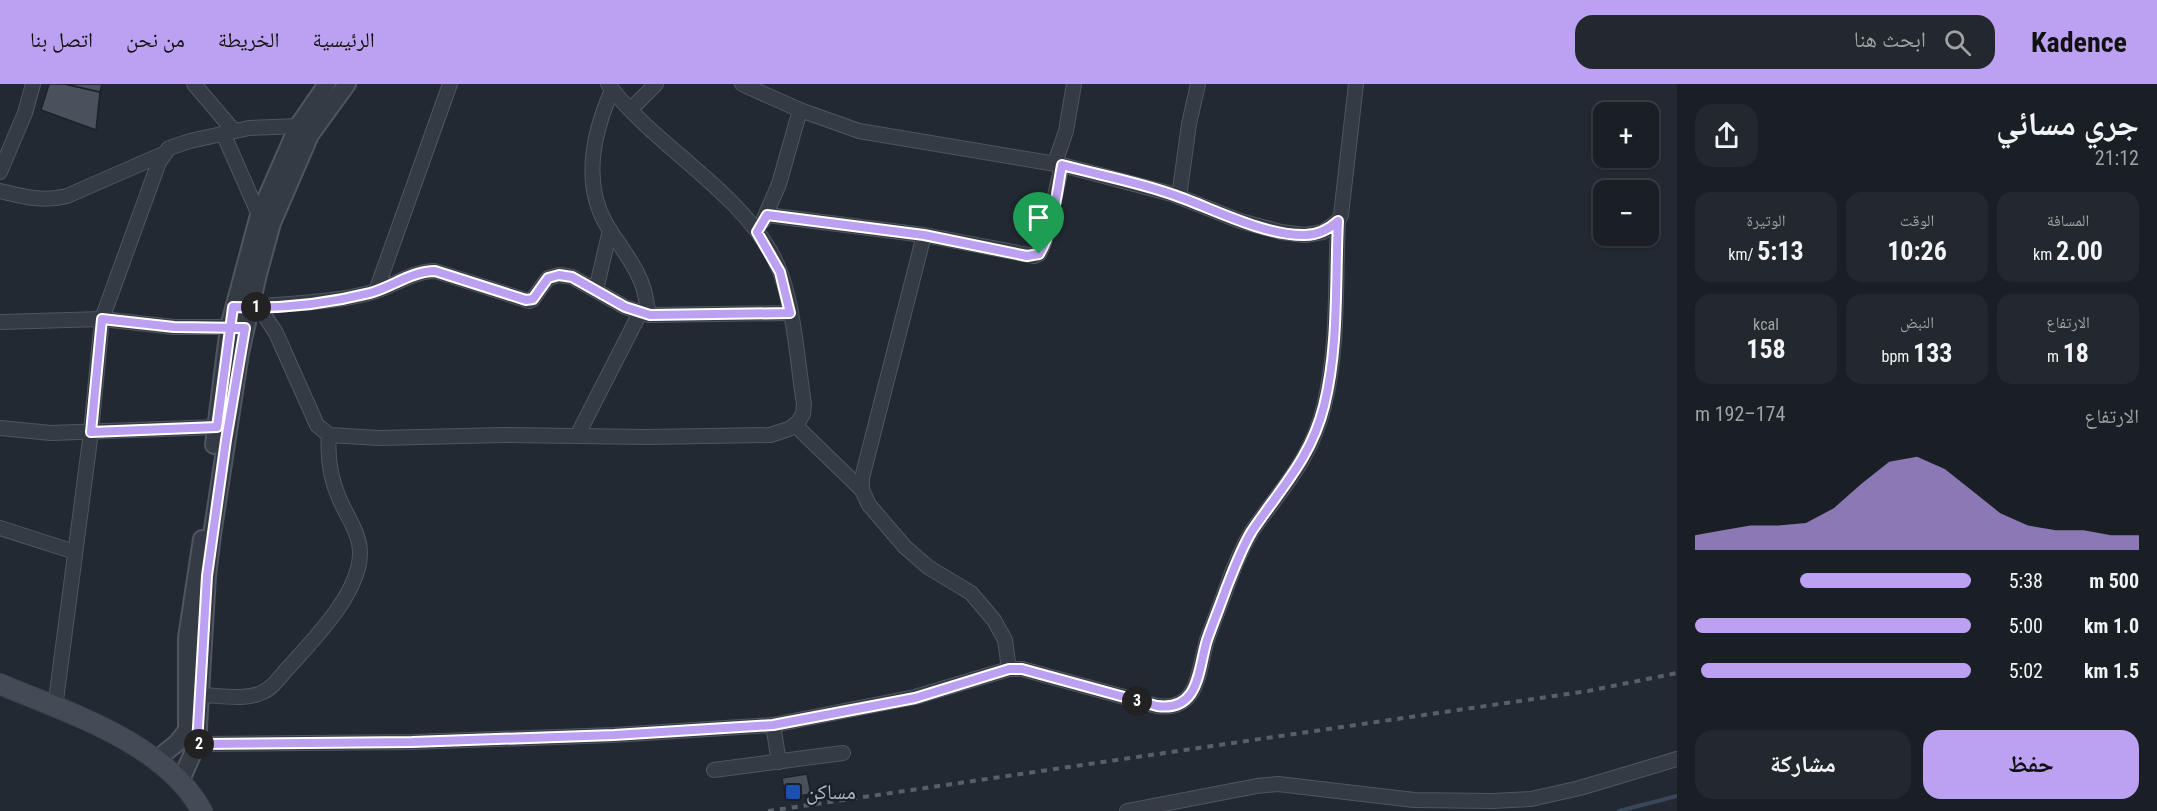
<!DOCTYPE html>
<html lang="ar">
<head>
<meta charset="utf-8">
<style>
	body { margin:0; font-family:"Roboto Condensed","Noto Naskh Arabic",sans-serif; background:#23272e; color:#f1f3f6; direction:rtl; height:100vh; display:flex; flex-direction:column; font-size:22px; white-space:nowrap }
	* { box-sizing:border-box; margin:0 }
	p { font-size:20px; color:#9fa2a7 }
	.icon { flex:none; width:33px; height:33px; fill:none; stroke:currentColor; stroke-width:2; stroke-linecap:round; stroke-linejoin:round }
	.map { position:relative; flex:1; overflow:hidden; direction:ltr }
	.details { display:flex; flex-direction:column; background:#1a1f26; width:480px }
	.details>* { flex:none }
	.fabs { position:absolute; left:1593px; top:18px; display:grid; gap:12px }
	.fabs a { display:grid; place-items:center; width:66px; height:66px; border-radius:12px; background:#1a1f26; box-shadow:0 2px 4px #0004,0 0 0 2px #383d43; font-size:30px }
	.pin { position:absolute; display:grid; place-items:center; width:51px; height:51px; color:#fff; margin:-62px -26px; border-radius:50% 50% 50% 0; rotate:-45deg; box-shadow:0 0 6px #0007 }
	.pin .icon { rotate:45deg }
	.km { position:absolute; width:30px; height:30px; margin:-15px; border-radius:50%; background:#222; color:#fff; font-size:16px; line-height:30px; text-align:center }
	.round { display:grid; place-items:center; flex:none; width:63px; height:63px; border-radius:18px; background:#23272e }
	.overview { display:flex; align-items:center; justify-content:space-between; height:102px; padding:0 18px }
	h1 { font-size:33px; font-weight:700; line-height:45px }
	.figures { display:grid; grid-template-columns:repeat(3,1fr); gap:9px; height:102px; padding:6px 18px }
	.figures div { display:grid; align-content:center; border-radius:15px; background:#23272e; text-align:center }
	.figures b { font-size:26px; font-weight:700 }
	.figures small { font-size:16px; font-weight:400 }
	.figures p { font-size:16px }
	.chart { height:168px; padding:12px 18px }
	.chart p { display:flex; justify-content:space-between }
	.chart svg { width:100%; height:108px; margin-top:6px; fill:#bca0f2; opacity:.7 }
	.primary-button { display:flex; gap:12px; margin-top:auto; padding:12px 18px }
	.primary-button a { flex:1; height:69px; border-radius:18px; background:#bca0f2; color:#111; font-size:24px; font-weight:700; line-height:69px; text-align:center }
	.primary-button a+a { background:#23272e; color:#f1f3f6 }
	ul { padding:0 18px; list-style:none; font-size:20px }
	li { display:grid; grid-template-columns:96px 72px 1fr; align-items:center; height:45px }
	li i { height:15px; border-radius:8px; background:#bca0f2 }
	header { display:flex; align-items:center; gap:36px; box-sizing:border-box; height:84px; padding:0 30px; background:#bca0f2; color:#111 }
	header strong { font-size:28px }
	nav { display:flex; gap:33px; margin-inline-start:auto; font-size:21px }
	.search { width:420px; height:54px; background:#23272e; display:flex; align-items:center; gap:15px; box-sizing:border-box; padding:0 21px; border-radius:18px; color:#9fa2a7; font-size:22px }
	main { display:flex; flex:1; min-height:0 }
	.map>svg:first-child { display:block }
	.lines { fill:none; stroke-linecap:round; stroke-linejoin:round }
	.stream { stroke:#39475b; stroke-width:4 }
	.building { fill:#48515c; stroke:#1c222a; stroke-width:1.5 }
	.minor-casing { stroke:#4f565f; stroke-width:16 }
	.tertiary-casing { stroke:#4f565f; stroke-width:20 }
	.secondary-casing { stroke:#3e444d; stroke-width:22 }
	.minor { stroke:#353b44; stroke-width:14 }
	.tertiary { stroke:#353b44; stroke-width:16 }
	.secondary { stroke:#434b56; stroke-width:20 }
	.rail { stroke:#57606a; stroke-width:4; stroke-dasharray:6 6; stroke-linecap:butt }
	.route-casing { stroke:#fff; stroke-width:12 }
	.route { stroke:#bca0f2; stroke-width:8 }
	.transit-dot { fill:#1a4fb4; stroke:#1a2028; stroke-width:2 }
	.labels { text-anchor:middle; stroke-width:4.5; stroke-linejoin:round; paint-order:stroke }
	.poi-label { font-size:21px; fill:#afb6c1; stroke:#1a2028; text-anchor:start }
</style>
</head>
<body>
<header>
<strong>Kadence</strong>
<div class="search"><svg class="icon" aria-label="search" viewBox="0 0 24 24"><circle cx="10" cy="10" r="6"/><path d="M15 15l6 6"/></svg>ابحث هنا</div>
<nav><a>الرئيسية</a><a>الخريطة</a><a>من نحن</a><a>اتصل بنا</a></nav>
</header>
<main>
<section class="details">
<div class="overview"><div><h1>جري مسائي</h1><p>21:12</p></div><a class="round"><svg class="icon" aria-label="share" viewBox="0 0 24 24"><path d="M12 15V3M7 8l5-5 5 5M5 13v7h14v-7"/></svg></a></div>
<div class="figures">
<div><p>المسافة</p><b>2.00<small> km</small></b></div>
<div><p>الوقت</p><b>10:26</b></div>
<div><p>الوتيرة</p><b>5:13<small> /km</small></b></div>
</div>
<div class="figures">
<div><p>الارتفاع</p><b>18<small> m</small></b></div>
<div><p>النبض</p><b>133<small> bpm</small></b></div>
<div><p>kcal</p><b>158</b></div>
</div>
<div class="chart"><p><span>الارتفاع</span>174–192 m</p>
<svg viewBox="0 0 160 44" preserveAspectRatio="none"><path d="M0 44V38L10 36L20 34L30 34L40 33L50 27L60 17L70 8L80 6L90 11L100 20L110 29L120 34L130 36L140 36L150 38L160 38V44z"/></svg>
</div>
<ul>
<li><b>500 m</b>5:38<i style="width:62%"></i></li>
<li><b>1.0 km</b>5:00<i style="width:100%"></i></li>
<li><b>1.5 km</b>5:02<i style="width:98%"></i></li>
</ul>
<div class="primary-button"><a>حفظ</a><a>مشاركة</a></div>
</section>
<div class="map">
<svg width="1677" height="727" viewBox="0 0 1677 727">
	<rect width="100%" height="100%" fill="#222933"/>
	<g class="lines">
		<path class="stream" d="M 1619,727 L 1677,712"/>
	</g>
	<g class="building">
		<path d="M 49,0 L 65,0 L 100,8 L 96,46 L 41,26 Z"/>
		<path d="M 65,0 L 102,0 L 100,8 Z"/>
		<path d="M 807,690 L 811,710 L 785,714 L 782,694 Z"/>
	</g>
	<g class="lines">
		<g class="minor-casing">
			<g id="minor">
				<path d="M 194,0 L 234,47"/>
				<path d="M 742,0 L 800,26 L 859,47 L 1062,81 L 1172,110 L 1240,137 L 1281,148 L 1305,151 L 1323,148 L 1338,137"/>
				<path d="M 612,6 C 594,47 582,98 606,140 C 618,160 636,181 643,203 C 646,212 647,222 649,231"/>
				<path d="M 631,25 L 656,0"/>
				<path d="M 223,49 L 259,131"/>
				<path d="M 1055,79 L 1066,47 L 1074,0"/>
				<path d="M 0,88 L 25,29 L 33,0"/>
				<path d="M 0,107 C 24,113 43,118 67,112 L 163,70"/>
				<path d="M 1179,113 L 1189,40 L 1198,0"/>
				<path d="M 767,131 L 924,151 L 1034,172 L 1039,170 L 1044,159 L 1062,81"/>
				<path d="M 763,137 L 779,100 L 800,26"/>
				<path d="M 924,151 L 862,394 L 862,406 L 869,421 L 905,463 L 928,483 L 971,509 L 994,536 L 1005,556 L 1009,585"/>
				<path d="M 596,206 L 610,146"/>
				<path d="M 376,207 L 450,0"/>
				<path d="M 253,223 C 292,219 331,219 369,209 C 391,204 412,187 435,187 L 529,217 L 533,215 L 548,194 L 559,191 L 572,193 L 625,223 L 649,231 L 790,229"/>
				<path d="M 259,223 L 276,249 L 317,341 L 329,351 L 379,354 L 504,351 L 647,353 L 770,351 L 789,345 L 798,338 L 803,330 L 804,320 C 797,277 794,214 775,176 C 741,107 654,62 608,0"/>
				<path d="M 0,238 L 102,235 L 174,243 L 237,243"/>
				<path d="M 795,341 L 862,406"/>
				<path d="M 0,344 L 51,349 L 217,343"/>
				<path d="M 577,352 L 640,229"/>
				<path d="M 0,444 L 75,468"/>
				<path d="M 200,611 C 218,611 246,617 263,608 C 273,604 281,591 289,583 C 314,555 360,509 360,469 C 360,449 346,431 339,414 C 330,393 327,374 329,351"/>
				<path d="M 55,624 L 91,348 L 102,235 L 159,78 L 169,64 L 190,57 L 249,44 L 298,42"/>
				<path d="M 773,641 L 779,678"/>
				<path d="M 197,660 L 412,658 L 614,651 L 773,641 L 915,613 L 1009,585 L 1022,585 L 1157,622 C 1200,628 1198,585 1207,556 C 1213,539 1220,522 1226,505 C 1233,485 1241,465 1252,447 C 1282,404 1311,376 1324,322 C 1339,262 1335,198 1338,137 L 1341,131 L 1356,0"/>
				<path d="M 714,686 L 843,669"/>
				<path d="M 1127,727 L 1257,702 L 1278,700 L 1414,716 L 1492,717 L 1531,715 L 1580,704 L 1677,675"/>
			</g>
		</g>
		<g class="tertiary-casing">
			<g id="tertiary">
				<path d="M 214,361 L 229,243 L 259,131 L 298,42 L 327,0"/>
				<path d="M 157,675 L 177,659 L 187,646 L 187,554 L 202,455"/>
				<path d="M 180,698 L 197,660 L 207,492 L 212,451 L 240,269 L 258,190 L 272,139 L 310,51 L 347,0"/>
			</g>
		</g>
		<g class="secondary-casing">
			<path id="secondary" d="M 0,600 C 68,629 164,658 202,727"/>
		</g>
		<use href="#minor" class="minor"/>
		<use href="#tertiary" class="tertiary"/>
		<use href="#secondary" class="secondary"/>
		<path class="rail" d="M 768,727 L 1588,607 L 1677,589"/>
	</g>
	<g class="lines">
		<g class="route-casing">
			<path id="route" d="M 1039,170 L 1027,172 L 924,151 L 767,131 L 757,148 L 780,188 L 790,229 L 650,231 L 625,223 L 572,193 L 559,191 L 548,194 L 533,215 L 526,216 L 435,187 C 412,187 392,203 370,209 C 326,220 278,225 233,223 L 217,343 L 91,348 L 102,235 L 174,243 L 245,244 L 226,356 L 207,492 L 197,660 L 412,658 L 614,651 L 773,641 L 915,614 L 1009,585 L 1022,585 L 1157,622 C 1200,628 1198,585 1207,556 C 1213,539 1220,522 1226,505 C 1234,485 1241,465 1252,447 C 1281,404 1311,374 1324,322 C 1339,262 1335,198 1338,137 C 1329,145 1318,151 1305,151 C 1264,152 1212,124 1174,111 C 1138,98 1099,91 1062,81 C 1057,107 1053,148 1039,170"/>
		</g>
		<use href="#route" class="route"/>
	</g>
	<rect class="transit-dot" x="785" y="700" width="16" height="16" rx="3"/>
	<g class="labels">
		<g class="poi-label">
			<text x="806" y="715">مساكن</text>
		</g>
	</g>
</svg>
<div class="fabs">
<a>+</a>
<a>−</a>
</div>
<div class="pin" style="left:1039px;top:170px;background:#1e9e55"><svg class="icon" aria-label="arrive" viewBox="0 0 24 24"><path d="M6 21V4h12l-3 4 3 4H6"/></svg></div>
<b class="km" style="left:256px;top:223px">1</b>
<b class="km" style="left:199px;top:660px">2</b>
<b class="km" style="left:1137px;top:617px">3</b>
</div>
</main>
</body>
</html>
